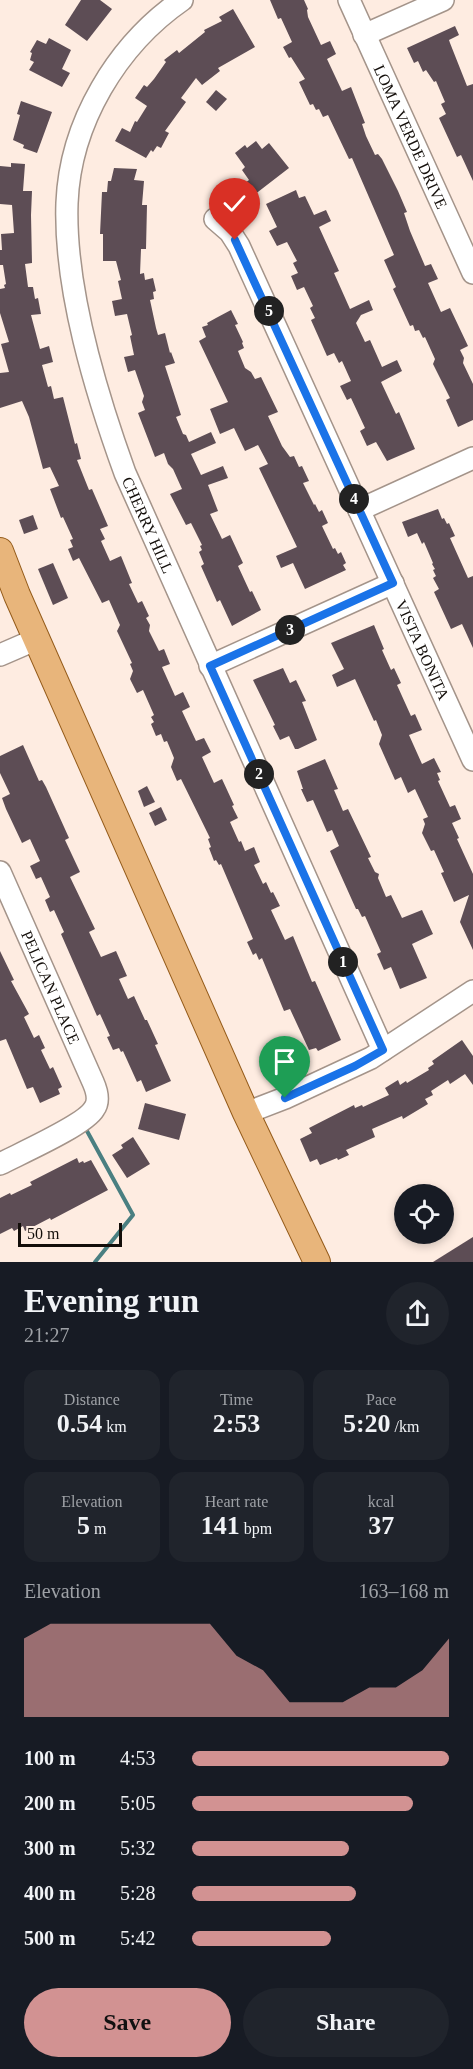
<!DOCTYPE html>
<html lang="en">
<head>
<meta charset="utf-8">
<style>
	body { margin:0; font-family:"Times New Roman",serif; background:#20242c; color:#f1f3f6; height:100vh; display:flex; flex-direction:column; font-size:22px; white-space:nowrap }
	* { box-sizing:border-box; margin:0 }
	p { font-size:20px; color:#9ea1a6 }
	.icon { flex:none; width:33px; height:33px; fill:none; stroke:currentColor; stroke-width:2; stroke-linecap:round; stroke-linejoin:round }
	.map { position:relative; height:1262px; overflow:hidden }
	.details { display:flex; flex-direction:column; background:#171b24; flex:1 }
	.details>* { flex:none }
	.tools { position:absolute; left:394px; top:1184px; display:grid; gap:12px }
	.tools a { display:grid; place-items:center; width:60px; height:60px; border-radius:50%; background:#171b24; box-shadow:0 3px 9px #0003; font-size:30px }
	.scale { position:absolute; left:18px; bottom:15px; width:104px; box-sizing:border-box; padding-left:6px; border:3px solid #130e0a; border-top:0; font-size:16px; line-height:21px; white-space:nowrap; color:#130e0a; -webkit-text-stroke:4px #feece1; paint-order:stroke }
	.pin { position:absolute; display:grid; place-items:center; width:51px; height:51px; color:#fff; margin:-62px -26px; border-radius:50% 50% 50% 0; rotate:-45deg; box-shadow:0 0 6px #0007 }
	.pin .icon { rotate:45deg }
	.km { position:absolute; width:30px; height:30px; margin:-15px; border-radius:50%; background:#222; color:#fff; font-size:16px; line-height:30px; text-align:center }
	.round { display:grid; place-items:center; flex:none; width:63px; height:63px; border-radius:32px; background:#20242c }
	.headline { display:flex; align-items:center; justify-content:space-between; height:102px; padding:0 24px }
	h1 { font-size:33px; font-weight:600; line-height:45px }
	.stats { display:grid; grid-template-columns:repeat(3,1fr); gap:9px; height:102px; padding:6px 24px }
	.stats div { display:grid; align-content:center; border-radius:15px; background:#20242c; text-align:center }
	.stats b { font-size:26px; font-weight:600 }
	.stats small { font-size:16px; font-weight:400 }
	.stats p { font-size:16px }
	.chart { height:168px; padding:12px 24px }
	.chart p { display:flex; justify-content:space-between }
	.chart svg { width:100%; height:108px; margin-top:6px; fill:#d29292; opacity:.7 }
	.button { display:flex; gap:12px; margin-top:auto; padding:12px 24px }
	.button a { flex:1; height:69px; border-radius:36px; background:#d29292; color:#111; font-size:24px; font-weight:600; line-height:69px; text-align:center }
	.button a+a { background:#20242c; color:#f1f3f6 }
	ul { padding:0 24px; list-style:none; font-size:20px }
	li { display:grid; grid-template-columns:96px 72px 1fr; align-items:center; height:45px }
	li i { height:15px; border-radius:8px; background:#d29292 }
	.map>svg:first-child { display:block }
	.lines { fill:none; stroke-linecap:round; stroke-linejoin:round }
	.stream { stroke:#4a7f81; stroke-width:4 }
	.building { fill:#5d4d55 }
	.minor-casing { stroke:#a4948a; stroke-width:24 }
	.major-casing { stroke:#945b1a; stroke-width:28 }
	.minor { stroke:#fff; stroke-width:21 }
	.major { stroke:#e8b57b; stroke-width:26 }
	.route-casing { stroke:#fff; stroke-width:12 }
	.route { stroke:#1a73e8; stroke-width:8 }
	.labels { text-anchor:middle; stroke-width:6; stroke-linejoin:round; paint-order:stroke }
	.street-label { font-size:16px; fill:#130e0a; stroke:#feece1 }
</style>
</head>
<body>
<div class="map">
<svg width="473" height="1262" viewBox="0 0 473 1262">
	<rect width="100%" height="100%" fill="#feece1"/>
	<g class="lines">
		<path class="stream" d="M 87,1131 L 133,1215 L 95,1262"/>
	</g>
	<g class="building">
		<path d="M 81,0 L 100,0 L 112,9 L 87,41 L 65,25 Z"/>
		<path d="M 270,0 L 304,0 L 308,9 L 307,10 L 308,17 L 321,45 L 330,41 L 336,54 L 327,59 L 342,91 L 351,87 L 365,123 L 362,124 L 366,136 L 375,155 L 378,154 L 382,159 L 398,191 L 407,212 L 404,213 L 410,231 L 425,266 L 431,264 L 438,279 L 428,283 L 441,312 L 450,308 L 468,346 L 460,350 L 464,358 L 463,363 L 473,384 L 473,420 L 458,427 L 446,400 L 450,398 L 433,364 L 435,359 L 425,337 L 423,338 L 419,330 L 415,331 L 413,325 L 410,326 L 393,289 L 396,287 L 384,260 L 394,255 L 365,188 L 352,158 L 349,159 L 328,115 L 323,117 L 319,109 L 316,110 L 313,104 L 310,105 L 299,82 L 305,79 L 291,57 L 289,58 L 283,47 L 292,42 L 281,18 L 278,19 Z"/>
		<path d="M 233,9 L 255,47 L 218,68 L 220,71 L 202,85 L 196,78 L 181,98 L 186,102 L 165,131 L 169,133 L 161,148 L 157,146 L 153,152 L 151,150 L 146,158 L 115,141 L 122,128 L 130,132 L 135,121 L 137,122 L 147,106 L 135,98 L 144,85 L 147,87 L 154,79 L 166,62 L 164,60 L 177,50 L 179,53 L 205,32 L 204,30 L 222,21 L 219,17 Z"/>
		<path d="M 455,26 L 459,35 L 449,40 L 450,43 L 467,86 L 473,84 L 473,181 L 461,155 L 457,157 L 439,118 L 446,114 L 441,104 L 445,102 L 436,81 L 434,82 L 426,70 L 423,72 L 418,61 L 414,63 L 407,48 Z"/>
		<path d="M 49,38 L 71,50 L 62,69 L 70,73 L 62,87 L 29,70 L 34,62 L 30,60 L 32,53 L 30,52 L 37,40 L 46,44 Z"/>
		<path d="M 216,90 L 227,99 L 216,111 L 206,102 Z"/>
		<path d="M 21,101 L 52,112 L 37,153 L 23,148 L 24,145 L 13,140 L 20,115 L 17,114 Z"/>
		<path d="M 256,141 L 262,149 L 269,143 L 289,168 L 254,195 L 245,183 L 249,180 L 242,170 L 245,167 L 235,153 L 245,145 L 247,148 Z"/>
		<path d="M 11,163 L 25,164 L 23,191 L 32,191 L 31,215 L 32,263 L 25,264 L 28,287 L 33,287 L 35,299 L 38,298 L 41,314 L 31,315 L 40,349 L 49,346 L 53,362 L 42,365 L 48,387 L 51,386 L 54,399 L 63,397 L 75,444 L 77,443 L 81,459 L 77,460 L 89,490 L 92,489 L 108,526 L 100,529 L 105,539 L 101,541 L 110,561 L 121,556 L 132,583 L 129,584 L 138,603 L 142,601 L 149,616 L 146,618 L 150,625 L 149,631 L 159,651 L 164,649 L 170,664 L 162,667 L 175,696 L 183,692 L 190,707 L 182,711 L 196,741 L 204,738 L 211,752 L 202,757 L 214,783 L 222,779 L 234,805 L 232,806 L 238,818 L 230,822 L 239,842 L 241,841 L 245,851 L 254,847 L 260,862 L 254,865 L 263,884 L 266,882 L 271,893 L 273,892 L 280,906 L 271,910 L 285,940 L 293,936 L 312,982 L 315,981 L 341,1040 L 318,1051 L 316,1048 L 309,1050 L 290,1009 L 284,1011 L 262,958 L 259,960 L 256,953 L 253,955 L 247,942 L 253,939 L 221,864 L 219,865 L 216,860 L 214,861 L 209,848 L 211,847 L 208,839 L 210,838 L 181,779 L 177,781 L 171,767 L 174,758 L 167,741 L 164,742 L 161,734 L 156,736 L 151,724 L 154,722 L 151,717 L 154,715 L 143,690 L 137,693 L 130,679 L 133,671 L 130,664 L 132,663 L 117,631 L 120,625 L 109,600 L 102,603 L 79,558 L 73,561 L 68,549 L 73,547 L 70,540 L 73,539 L 63,517 L 61,518 L 50,489 L 59,486 L 50,467 L 43,469 L 29,417 L 22,401 L 0,408 L 0,373 L 9,372 L 1,344 L 9,342 L 0,313 L 0,289 L 5,288 L 4,285 L 6,284 L 3,265 L 0,265 L 0,250 L 2,250 L 1,234 L 14,233 L 12,205 L 0,204 L 0,166 L 11,167 Z"/>
		<path d="M 114,168 L 137,169 L 134,180 L 144,181 L 142,205 L 147,205 L 146,249 L 141,249 L 140,274 L 144,273 L 145,280 L 153,278 L 156,291 L 153,292 L 154,299 L 150,300 L 156,328 L 158,335 L 165,333 L 170,353 L 171,352 L 175,363 L 165,366 L 181,415 L 176,417 L 183,434 L 186,435 L 189,442 L 211,432 L 216,443 L 191,454 L 201,475 L 223,466 L 228,478 L 208,485 L 218,511 L 210,514 L 222,539 L 230,535 L 243,563 L 238,566 L 250,592 L 252,591 L 261,610 L 232,626 L 220,600 L 217,602 L 201,566 L 204,564 L 199,552 L 202,550 L 200,546 L 202,545 L 191,523 L 186,525 L 170,494 L 182,489 L 173,469 L 168,464 L 164,453 L 155,457 L 138,413 L 145,410 L 142,402 L 144,396 L 135,370 L 128,372 L 124,357 L 134,355 L 130,336 L 132,335 L 127,314 L 115,316 L 112,301 L 122,299 L 118,281 L 121,280 L 116,261 L 103,261 L 103,234 L 100,234 L 102,192 L 107,192 L 108,181 L 111,181 Z"/>
		<path d="M 296,190 L 299,198 L 305,196 L 314,215 L 326,210 L 331,221 L 319,227 L 339,271 L 334,273 L 350,309 L 369,300 L 373,310 L 361,315 L 356,323 L 365,342 L 370,340 L 382,367 L 397,360 L 402,371 L 381,382 L 396,414 L 399,412 L 415,449 L 387,461 L 376,442 L 367,446 L 360,431 L 365,428 L 351,398 L 347,400 L 340,386 L 351,381 L 342,361 L 339,363 L 334,353 L 327,356 L 311,320 L 315,318 L 310,308 L 313,306 L 304,287 L 297,290 L 291,276 L 298,273 L 293,263 L 297,261 L 287,242 L 277,246 L 269,231 L 277,227 L 266,204 Z"/>
		<path d="M 231,310 L 238,324 L 235,325 L 243,342 L 242,343 L 244,348 L 238,351 L 245,368 L 251,372 L 255,379 L 261,377 L 278,412 L 268,416 L 282,446 L 290,457 L 294,456 L 299,467 L 302,466 L 309,481 L 303,483 L 314,505 L 315,504 L 319,512 L 322,510 L 328,523 L 322,526 L 333,549 L 335,548 L 338,554 L 341,552 L 346,563 L 343,565 L 346,570 L 305,589 L 293,563 L 281,568 L 276,556 L 297,547 L 259,468 L 268,464 L 258,445 L 245,451 L 234,428 L 220,434 L 210,409 L 228,402 L 199,341 L 206,337 L 202,327 L 208,325 L 207,323 L 216,318 Z"/>
		<path d="M 438,509 L 442,519 L 444,518 L 447,524 L 449,523 L 455,536 L 450,538 L 468,578 L 473,576 L 473,648 L 462,624 L 451,629 L 434,592 L 439,589 L 433,578 L 436,576 L 433,570 L 435,569 L 432,564 L 433,563 L 424,542 L 422,544 L 417,533 L 408,537 L 402,522 Z"/>
		<path d="M 33,515 L 38,529 L 24,534 L 19,520 Z"/>
		<path d="M 53,563 L 68,598 L 53,605 L 38,569 Z"/>
		<path d="M 374,625 L 384,649 L 382,650 L 391,670 L 394,668 L 401,683 L 397,685 L 411,716 L 415,714 L 422,730 L 409,735 L 422,764 L 434,758 L 441,772 L 437,773 L 440,780 L 438,781 L 450,807 L 455,805 L 461,819 L 452,823 L 459,838 L 457,839 L 473,874 L 473,950 L 460,922 L 469,895 L 454,902 L 441,873 L 444,872 L 434,850 L 431,851 L 422,833 L 425,824 L 423,819 L 428,817 L 415,789 L 408,793 L 401,777 L 395,780 L 379,744 L 382,735 L 376,720 L 374,721 L 355,679 L 337,687 L 332,675 L 344,669 L 331,643 Z"/>
		<path d="M 283,668 L 290,683 L 296,680 L 306,701 L 302,702 L 317,740 L 298,749 L 295,749 L 289,736 L 280,740 L 273,726 L 275,725 L 253,680 Z"/>
		<path d="M 23,745 L 39,781 L 42,780 L 46,787 L 69,838 L 65,840 L 80,872 L 70,877 L 95,929 L 89,932 L 101,957 L 116,951 L 127,976 L 119,979 L 128,999 L 134,996 L 145,1020 L 147,1020 L 158,1044 L 155,1045 L 171,1081 L 146,1092 L 141,1080 L 137,1082 L 123,1051 L 121,1052 L 119,1048 L 113,1050 L 107,1037 L 110,1036 L 100,1014 L 97,1016 L 61,934 L 64,932 L 54,910 L 50,912 L 45,900 L 50,897 L 41,877 L 36,879 L 30,866 L 40,861 L 30,839 L 22,843 L 6,809 L 2,798 L 10,794 L 0,773 L 0,756 Z"/>
		<path d="M 325,759 L 338,789 L 334,790 L 343,811 L 348,809 L 371,857 L 368,858 L 375,872 L 379,874 L 378,878 L 386,897 L 391,895 L 402,918 L 422,910 L 433,934 L 412,944 L 427,978 L 400,989 L 391,967 L 384,970 L 377,954 L 381,952 L 365,916 L 362,917 L 358,909 L 356,909 L 334,860 L 330,851 L 339,846 L 332,830 L 327,832 L 313,800 L 307,802 L 301,789 L 303,789 L 297,771 Z"/>
		<path d="M 147,786 L 155,802 L 144,807 L 138,791 Z"/>
		<path d="M 161,807 L 167,820 L 155,826 L 149,813 Z"/>
		<path d="M 0,951 L 14,980 L 11,981 L 29,1014 L 24,1017 L 34,1038 L 39,1035 L 45,1048 L 41,1050 L 50,1069 L 53,1067 L 62,1087 L 58,1089 L 60,1094 L 40,1103 L 33,1087 L 27,1089 L 6,1039 L 0,1041 Z"/>
		<path d="M 462,1040 L 473,1056 L 473,1085 L 465,1074 L 450,1084 L 448,1080 L 431,1091 L 433,1095 L 425,1099 L 428,1104 L 403,1119 L 402,1116 L 372,1129 L 375,1137 L 346,1150 L 349,1155 L 338,1160 L 337,1158 L 320,1165 L 317,1159 L 310,1162 L 300,1139 L 312,1133 L 309,1128 L 354,1105 L 355,1108 L 362,1105 L 363,1107 L 389,1095 L 385,1088 L 398,1080 L 400,1085 L 406,1081 L 407,1083 L 429,1070 L 428,1068 L 434,1064 L 432,1061 Z"/>
		<path d="M 145,1103 L 186,1114 L 179,1140 L 138,1129 Z"/>
		<path d="M 133,1137 L 150,1164 L 127,1178 L 112,1155 L 123,1148 L 121,1145 Z"/>
		<path d="M 77,1158 L 79,1163 L 83,1161 L 84,1163 L 91,1160 L 108,1190 L 51,1220 L 50,1218 L 25,1231 L 23,1226 L 14,1231 L 12,1228 L 0,1234 L 0,1198 L 10,1193 L 11,1195 L 32,1185 L 30,1182 Z"/>
		<path d="M 473,1237 L 473,1262 L 433,1262 Z"/>
	</g>
	<g class="lines">
		<g class="minor-casing">
			<g id="minor">
				<path id="s1" d="M 182,0 C 117,45 70,123 67,203 C 64,289 96,393 125,473 L 383,1050"/>
				<path id="s2" d="M 349,0 L 473,273"/>
				<path d="M 364,35 L 443,0"/>
				<path id="s3" d="M 215,219 L 230,232 L 239,246 L 473,760"/>
				<path d="M 359,510 L 473,458"/>
				<path d="M 0,655 L 37,639"/>
				<path d="M 210,666 L 393,583"/>
				<path id="s4" d="M 0,872 L 93,1082 C 97,1091 100,1101 94,1109 C 85,1125 19,1154 0,1164"/>
				<path d="M 246,1113 L 285,1098 L 371,1058 L 473,991"/>
			</g>
		</g>
		<g class="major-casing">
			<path id="major" d="M 0,551 L 17,595 L 246,1113 L 317,1262"/>
		</g>
		<use href="#minor" class="minor"/>
		<use href="#major" class="major"/>
	</g>
	<g class="lines">
		<g class="route-casing">
			<path id="route" d="M 235,240 L 393,583 L 210,666 L 383,1050 L 355,1066 L 285,1098"/>
		</g>
		<use href="#route" class="route"/>
	</g>
	<g class="labels">
		<g class="street-label">
			<text dy="6" stroke="none"><textPath href="#s2" startOffset="150">LOMA VERDE DRIVE</textPath></text>
			<text dy="6" stroke="none"><textPath href="#s1" startOffset="576">CHERRY HILL</textPath></text>
			<text dy="6" stroke="none"><textPath href="#s3" startOffset="480">VISTA BONITA</textPath></text>
			<text dy="6" stroke="none"><textPath href="#s4" startOffset="126">PELICAN PLACE</textPath></text>
		</g>
	</g>
</svg>
<div class="tools">
<a><svg class="icon" aria-label="locate" viewBox="0 0 24 24"><circle cx="12" cy="12" r="6"/><path d="M12 2v4M12 18v4M2 12h4M18 12h4"/></svg></a>
</div>
<div class="scale">50 m</div>
<div class="pin" style="left:285px;top:1098px;background:#1e9e55"><svg class="icon" aria-label="arrive" viewBox="0 0 24 24"><path d="M6 21V4h12l-3 4 3 4H6"/></svg></div>
<div class="pin" style="left:235px;top:240px;background:#d93025"><svg class="icon" aria-label="check" viewBox="0 0 24 24"><path d="M5 12l5 5 9-10"/></svg></div>
<b class="km" style="left:343px;top:962px">1</b>
<b class="km" style="left:259px;top:774px">2</b>
<b class="km" style="left:290px;top:630px">3</b>
<b class="km" style="left:354px;top:499px">4</b>
<b class="km" style="left:269px;top:311px">5</b>
</div>
<section class="details">
<div class="headline"><div><h1>Evening run</h1><p>21:27</p></div><a class="round"><svg class="icon" aria-label="share" viewBox="0 0 24 24"><path d="M12 15V3M7 8l5-5 5 5M5 13v7h14v-7"/></svg></a></div>
<div class="stats">
<div><p>Distance</p><b>0.54<small> km</small></b></div>
<div><p>Time</p><b>2:53</b></div>
<div><p>Pace</p><b>5:20<small> /km</small></b></div>
</div>
<div class="stats">
<div><p>Elevation</p><b>5<small> m</small></b></div>
<div><p>Heart rate</p><b>141<small> bpm</small></b></div>
<div><p>kcal</p><b>37</b></div>
</div>
<div class="chart"><p><span>Elevation</span>163–168 m</p>
<svg viewBox="0 0 160 44" preserveAspectRatio="none"><path d="M0 44V12L10 6L20 6L30 6L40 6L50 6L60 6L70 6L80 19L90 25L100 38L110 38L120 38L130 32L140 32L150 25L160 12V44z"/></svg>
</div>
<ul>
<li><b>100 m</b>4:53<i style="width:100%"></i></li>
<li><b>200 m</b>5:05<i style="width:86%"></i></li>
<li><b>300 m</b>5:32<i style="width:61%"></i></li>
<li><b>400 m</b>5:28<i style="width:64%"></i></li>
<li><b>500 m</b>5:42<i style="width:54%"></i></li>
</ul>
<div class="button"><a>Save</a><a>Share</a></div>
</section>
</body>
</html>
